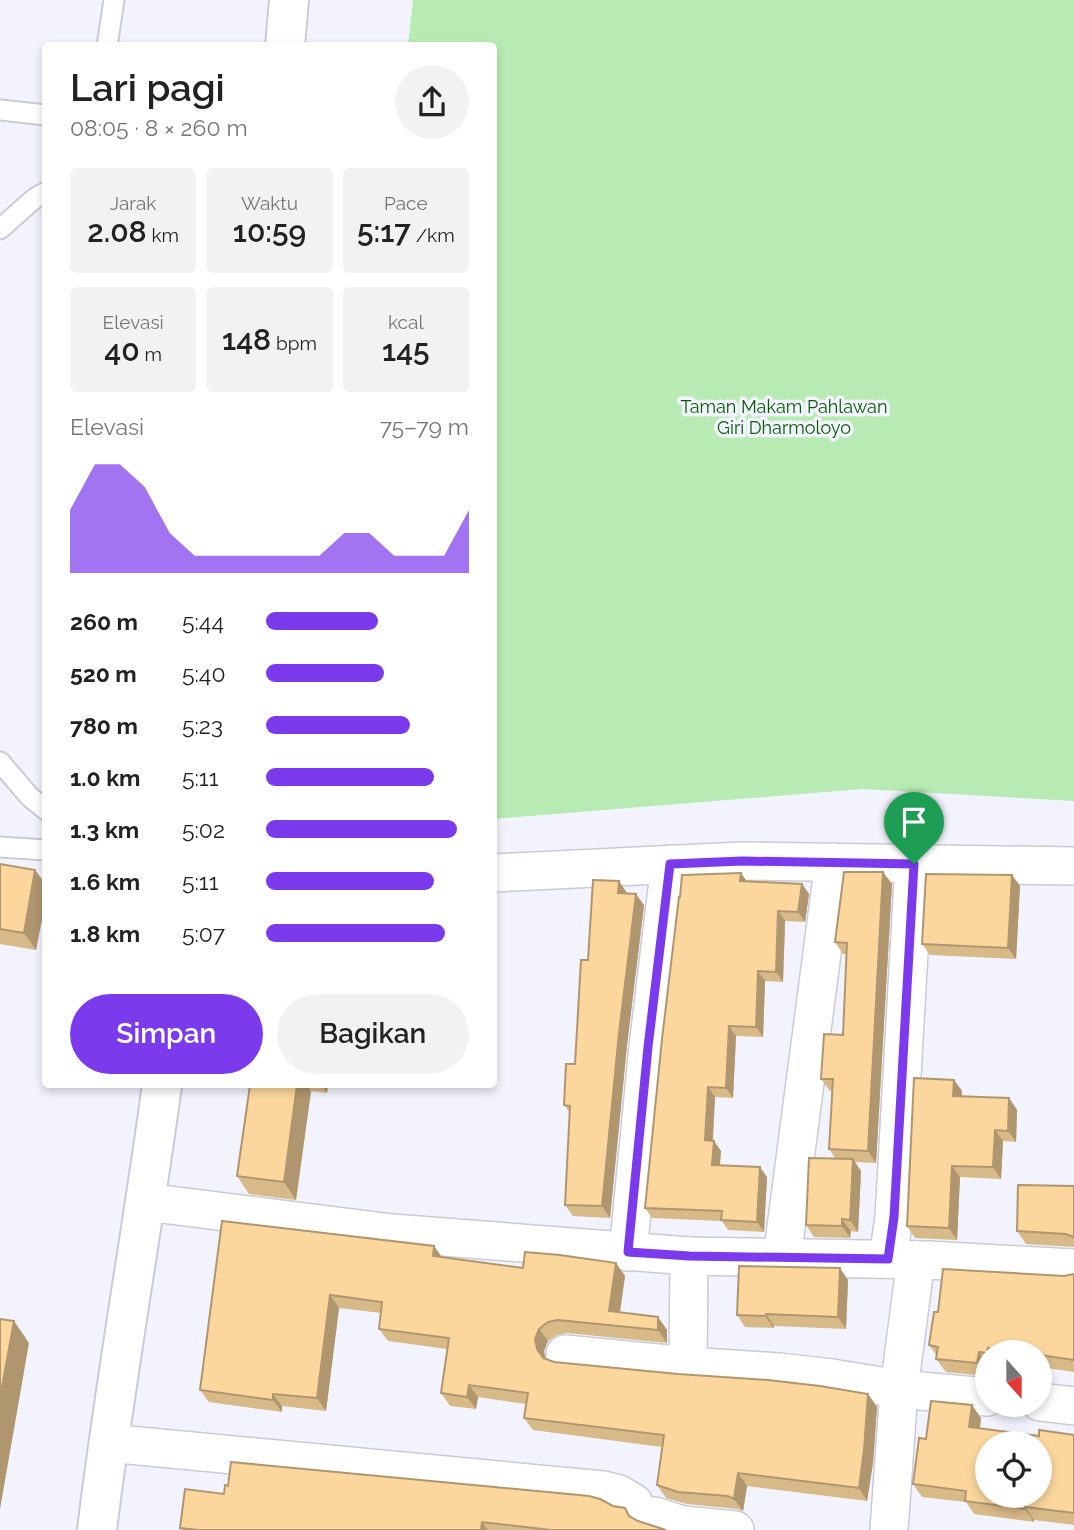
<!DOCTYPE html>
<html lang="id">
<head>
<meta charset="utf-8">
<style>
	body { margin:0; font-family:Raleway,sans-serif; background:#f2f2f2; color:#222; height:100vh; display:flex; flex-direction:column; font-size:26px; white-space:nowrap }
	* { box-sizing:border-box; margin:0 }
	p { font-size:23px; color:#767676 }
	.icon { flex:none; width:38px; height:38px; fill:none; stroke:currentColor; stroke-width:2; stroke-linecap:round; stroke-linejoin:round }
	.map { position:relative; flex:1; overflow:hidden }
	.side { position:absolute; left:42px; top:42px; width:455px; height:1046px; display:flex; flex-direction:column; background:#fff; border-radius:7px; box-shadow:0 4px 10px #0003 }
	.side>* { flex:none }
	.needle { width:46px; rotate:159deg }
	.buttons { position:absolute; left:975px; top:1340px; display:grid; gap:14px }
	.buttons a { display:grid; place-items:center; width:77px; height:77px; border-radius:50%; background:#fff; box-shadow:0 4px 10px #0003; font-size:35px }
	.pin { position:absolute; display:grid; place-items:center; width:60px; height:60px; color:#fff; margin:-72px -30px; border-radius:50% 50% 50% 0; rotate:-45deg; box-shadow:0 0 7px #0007 }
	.pin .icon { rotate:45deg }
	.round { display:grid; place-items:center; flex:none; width:74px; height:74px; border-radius:37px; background:#f2f2f2 }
	.headline { display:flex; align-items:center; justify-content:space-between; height:119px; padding:0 28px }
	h1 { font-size:38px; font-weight:600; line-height:52px }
	.stats { display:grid; grid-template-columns:repeat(3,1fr); gap:10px; height:119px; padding:7px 28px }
	.stats div { display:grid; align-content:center; border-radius:7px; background:#f2f2f2; text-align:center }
	.stats b { font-size:30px; font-weight:600 }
	.stats small { font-size:19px; font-weight:400 }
	.stats p { font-size:19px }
	.chart { height:196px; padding:14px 28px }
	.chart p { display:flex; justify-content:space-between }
	.chart svg { width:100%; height:126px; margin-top:7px; fill:#7c3aed; opacity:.7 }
	.cta { display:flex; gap:14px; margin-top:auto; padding:14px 28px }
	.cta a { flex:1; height:80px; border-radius:42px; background:#7c3aed; color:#fff; font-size:28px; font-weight:600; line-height:80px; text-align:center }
	.cta a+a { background:#f2f2f2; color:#222 }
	ul { padding:0 28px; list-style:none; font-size:23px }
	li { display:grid; grid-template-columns:112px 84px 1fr; align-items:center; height:52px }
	li i { height:18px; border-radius:9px; background:#7c3aed }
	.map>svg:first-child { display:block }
	.green { fill:#b8ebb3 }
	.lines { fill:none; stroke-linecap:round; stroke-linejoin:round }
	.service-casing { stroke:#cacbd4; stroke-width:23 }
	.minor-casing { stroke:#cacbd4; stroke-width:40 }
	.secondary-casing { stroke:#cacbd4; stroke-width:42 }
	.service { stroke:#fff; stroke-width:19 }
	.minor { stroke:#fff; stroke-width:37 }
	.secondary { stroke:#fff; stroke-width:38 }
	.wall { fill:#d8b988 }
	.shaded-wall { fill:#b0966f }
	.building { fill:#fbd79e; stroke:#b0966f; stroke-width:2; fill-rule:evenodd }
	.route-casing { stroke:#fff; stroke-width:14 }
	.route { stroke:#7c3aed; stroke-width:9 }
	.labels { text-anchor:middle; stroke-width:7; stroke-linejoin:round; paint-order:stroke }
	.park-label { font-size:18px; fill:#095b06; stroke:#f2f3fc }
</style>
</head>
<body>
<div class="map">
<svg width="1074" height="1530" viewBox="0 0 1074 1530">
	<rect width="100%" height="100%" fill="#f2f3fc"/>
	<path class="green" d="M 413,0 L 1074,0 L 1074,801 L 862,789 L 494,819 L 494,46 L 408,45 Z"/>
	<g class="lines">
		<g class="service-casing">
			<g id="service">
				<path d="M 107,46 L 114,0"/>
				<path d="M 0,110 L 46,115"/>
				<path d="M 0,229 L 35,198 L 46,192"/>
				<path d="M 0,762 L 30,797 L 46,810"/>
				<path d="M 0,847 L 46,850"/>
			</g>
		</g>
		<g class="minor-casing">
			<g id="minor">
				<path d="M 494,873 L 742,861 L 1074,866"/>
				<path d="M 146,1202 L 392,1233 L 689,1256 L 688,1366 L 779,1372 L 832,1378 L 899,1389 L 987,1397"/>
				<path d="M 628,1252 L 648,1047 L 670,864"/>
				<path d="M 689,1256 L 928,1260 L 1074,1268"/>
				<path d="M 782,1258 L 834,862"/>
				<path d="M 888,1259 L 894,1217 L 914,864"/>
				<path d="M 565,1354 L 688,1366"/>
				<path d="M 1040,1402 L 1074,1406"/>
				<path d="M 108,1443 L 603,1490 L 619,1494 L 634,1503"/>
				<path d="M 655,1516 L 683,1525 L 735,1530"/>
				<path d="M 889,1530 L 899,1389 L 916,1260"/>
			</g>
		</g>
		<g class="secondary-casing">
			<g id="secondary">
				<path d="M 285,46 L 289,0"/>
				<path d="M 97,1530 C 115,1381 142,1233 162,1085"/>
			</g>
		</g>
		<use href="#service" class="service"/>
		<use href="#minor" class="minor"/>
		<use href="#secondary" class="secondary"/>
	</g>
	<g class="wall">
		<path d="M 0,864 L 35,870 L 46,885 L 46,898 L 36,950 L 0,944 Z"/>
		<path d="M 883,872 L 892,884 L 876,1163 L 855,1162 L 861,1171 L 858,1232 L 851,1231 L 850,1238 L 814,1237 L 806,1225 L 836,1159 L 829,1149 L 832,1091 L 830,1091 L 821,1079 L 843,1035 L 847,954 L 843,954 L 835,942 Z"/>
		<path d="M 741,873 L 746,881 L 802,884 L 809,894 L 805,922 L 785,921 L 783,982 L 765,981 L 763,1037 L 736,1036 L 733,1098 L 715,1097 L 713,1141 L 721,1151 L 720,1166 L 767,1177 L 764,1232 L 728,1230 L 722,1221 L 652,1218 L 645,1208 Z"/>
		<path d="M 1012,875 L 1020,886 L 1016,959 L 930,955 L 922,944 Z"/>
		<path d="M 627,893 L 644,905 L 627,1045 L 610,1218 L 573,1216 L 565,1205 L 570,1113 L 564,1105 L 575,1064 L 588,960 Z"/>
		<path d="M 954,1080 L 962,1091 L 962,1096 L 1009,1098 L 1017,1110 L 1016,1142 L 1003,1141 L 1001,1179 L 960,1177 L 957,1240 L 915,1238 L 907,1226 Z"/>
		<path d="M 250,1085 L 328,1085 L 327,1093 L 311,1091 L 296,1200 L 249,1194 L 237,1176 Z"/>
		<path d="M 1074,1186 L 1074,1247 L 1026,1244 L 1017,1231 Z"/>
		<path d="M 222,1221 L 434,1246 L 442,1257 L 523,1268 L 616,1263 L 625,1276 L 620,1313 L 658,1317 L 667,1330 L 667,1343 L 567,1333 L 557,1335 L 548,1341 L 544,1351 L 545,1359 L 554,1362 L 868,1394 L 877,1407 L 873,1463 L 867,1501 L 747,1486 L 743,1511 L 737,1509 L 687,1504 L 666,1498 L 657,1485 L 662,1447 L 533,1430 L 524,1418 L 526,1404 L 478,1397 L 476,1409 L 450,1406 L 441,1393 L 447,1349 L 388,1341 L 379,1329 L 381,1313 L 339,1308 L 326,1411 L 282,1406 L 282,1412 L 209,1402 L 200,1390 Z"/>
		<path d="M 1074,1274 L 1074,1372 L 1040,1367 L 1040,1353 L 987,1353 L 986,1376 L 946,1372 L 936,1359 L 937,1356 L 929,1345 L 938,1312 Z"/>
		<path d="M 848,1280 L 846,1329 L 774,1326 L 774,1328 L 745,1327 L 737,1315 Z"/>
		<path d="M 981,1418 L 980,1428 L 1039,1436 L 1074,1435 L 1074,1525 L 1034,1520 L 1034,1522 L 974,1514 L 966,1502 L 922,1497 L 913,1484 L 926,1439 Z"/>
		<path d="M 224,1494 L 613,1506 L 625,1508 L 631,1517 L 638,1521 L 666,1530 L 182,1530 L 180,1528 Z"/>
	</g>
	<g class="shaded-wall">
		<path d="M 35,870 L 46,885 L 46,898 L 36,950 L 24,933 Z"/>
		<path d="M 883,872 L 892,884 L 876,1163 L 868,1151 Z"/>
		<path d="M 741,873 L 748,883 L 740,881 Z"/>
		<path d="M 1012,875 L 1020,886 L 1016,959 L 1008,948 Z"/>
		<path d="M 619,881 L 627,893 L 626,904 L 618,893 Z"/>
		<path d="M 802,884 L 809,894 L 805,922 L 798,912 Z"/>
		<path d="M 636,894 L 644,905 L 627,1045 L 610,1218 L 602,1206 L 619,1033 Z"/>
		<path d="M 778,911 L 785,921 L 783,982 L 776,972 Z"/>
		<path d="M 758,971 L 765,981 L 763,1037 L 756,1027 Z"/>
		<path d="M 729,1026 L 736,1036 L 733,1098 L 726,1088 Z"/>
		<path d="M 954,1080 L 962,1091 L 961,1107 L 953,1096 Z"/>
		<path d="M 297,1085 L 306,1085 L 311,1091 L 296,1200 L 284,1182 Z"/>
		<path d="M 321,1085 L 328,1085 L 327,1093 Z"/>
		<path d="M 708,1087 L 715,1097 L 712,1150 L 705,1140 Z"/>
		<path d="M 1009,1098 L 1017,1110 L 1016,1142 L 1008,1131 Z"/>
		<path d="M 995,1130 L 1003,1141 L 1001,1179 L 993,1167 Z"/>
		<path d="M 714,1141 L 721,1151 L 719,1175 L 712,1165 Z"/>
		<path d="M 853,1159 L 861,1171 L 858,1232 L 850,1220 Z"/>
		<path d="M 952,1166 L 960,1177 L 957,1240 L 949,1228 Z"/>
		<path d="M 760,1167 L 767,1177 L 764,1232 L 757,1222 Z"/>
		<path d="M 842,1219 L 851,1231 L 850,1238 L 842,1226 Z"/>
		<path d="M 434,1246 L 443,1259 L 433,1256 Z"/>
		<path d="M 616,1263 L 625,1276 L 618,1324 L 609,1311 Z"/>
		<path d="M 840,1268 L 848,1280 L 846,1329 L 838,1317 Z"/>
		<path d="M 330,1295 L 339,1308 L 326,1411 L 317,1398 Z"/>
		<path d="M 766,1314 L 774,1326 L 774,1328 L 765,1316 Z"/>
		<path d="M 658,1317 L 667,1330 L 667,1343 L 658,1330 Z"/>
		<path d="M 14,1321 L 29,1343 L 0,1509 L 0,1398 Z"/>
		<path d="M 539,1329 L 548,1341 L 544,1351 L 546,1362 L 537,1349 L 535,1339 Z"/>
		<path d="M 979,1352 L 987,1364 L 986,1376 L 977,1363 Z"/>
		<path d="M 469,1385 L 478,1397 L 476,1409 L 467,1397 Z"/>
		<path d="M 273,1394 L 282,1406 L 282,1412 L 273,1400 Z"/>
		<path d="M 868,1394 L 877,1407 L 873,1463 L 867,1501 L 859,1488 Z"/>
		<path d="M 972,1405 L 981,1418 L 978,1440 L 969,1427 Z"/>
		<path d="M 738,1473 L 747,1486 L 743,1511 L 734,1499 Z"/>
		<path d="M 1025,1507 L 1034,1520 L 1034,1522 L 1025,1509 Z"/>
		<path d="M 482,1522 L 488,1530 L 481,1530 Z"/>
	</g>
	<g class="building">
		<path d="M 0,864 L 35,870 L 24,933 L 0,929 Z"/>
		<path d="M 844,872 L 883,872 L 868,1151 L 829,1149 L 833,1079 L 821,1079 L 824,1034 L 843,1035 L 847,943 L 835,942 Z"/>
		<path d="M 741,873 L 740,881 L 802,884 L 798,912 L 778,911 L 776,972 L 758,971 L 756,1027 L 729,1026 L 726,1088 L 708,1087 L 705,1140 L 714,1141 L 712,1165 L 760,1167 L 757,1222 L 721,1220 L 722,1211 L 645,1208 L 662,1039 L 679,897 L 680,897 L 682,875 Z"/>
		<path d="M 926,874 L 1012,875 L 1008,948 L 922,944 Z"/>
		<path d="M 593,880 L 619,881 L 618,893 L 636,894 L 619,1033 L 602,1206 L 565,1205 L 570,1106 L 564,1105 L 566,1064 L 575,1064 L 581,960 L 588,960 Z"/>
		<path d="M 914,1078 L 954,1080 L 953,1096 L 1009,1098 L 1008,1131 L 995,1130 L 993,1167 L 952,1166 L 949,1228 L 907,1226 Z"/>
		<path d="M 250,1085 L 297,1085 L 284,1182 L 237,1176 Z"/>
		<path d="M 809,1158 L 853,1159 L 850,1220 L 842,1219 L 842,1226 L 806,1225 Z"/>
		<path d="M 1018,1185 L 1074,1186 L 1074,1237 L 1066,1234 L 1017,1231 Z"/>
		<path d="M 222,1221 L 434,1246 L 433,1256 L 523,1268 L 525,1252 L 560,1255 L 616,1263 L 609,1311 L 658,1317 L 658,1330 L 558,1320 L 548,1322 L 539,1329 L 535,1339 L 537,1349 L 543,1358 L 554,1362 L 678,1374 L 768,1380 L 820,1386 L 868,1394 L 864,1450 L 859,1488 L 738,1473 L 734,1499 L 728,1496 L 678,1492 L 657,1485 L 664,1435 L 524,1418 L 528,1393 L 469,1385 L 467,1397 L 441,1393 L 449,1338 L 379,1329 L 382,1302 L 330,1295 L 317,1398 L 273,1394 L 273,1400 L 200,1390 Z"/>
		<path d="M 739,1266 L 840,1268 L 838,1317 L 766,1314 L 765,1316 L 737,1315 Z"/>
		<path d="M 943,1269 L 1064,1276 L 1074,1274 L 1074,1360 L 1040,1355 L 1040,1353 L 1021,1353 L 988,1348 L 987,1353 L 979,1352 L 977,1363 L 936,1359 L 938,1347 L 929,1345 L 934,1312 L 938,1312 Z"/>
		<path d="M 0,1319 L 14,1321 L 0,1398 Z"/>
		<path d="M 931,1401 L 972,1405 L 969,1427 L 1039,1436 L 1039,1430 L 1074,1435 L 1074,1513 L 1025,1507 L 1025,1509 L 965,1501 L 966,1491 L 913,1484 L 919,1438 L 926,1439 ZM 987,1444 L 1040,1444 L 1040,1496 L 987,1496 Z"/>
		<path d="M 231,1462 L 589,1496 L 600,1499 L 613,1506 L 625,1508 L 629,1516 L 638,1521 L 666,1530 L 551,1530 L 482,1522 L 481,1530 L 199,1530 L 180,1528 L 185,1489 L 224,1494 L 225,1485 L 228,1486 Z"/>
	</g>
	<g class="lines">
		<g class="route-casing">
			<path id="route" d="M 742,861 L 914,864 L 894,1217 L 888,1259 L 689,1256 L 628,1252 L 648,1047 L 670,864 Z"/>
		</g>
		<use href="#route" class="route"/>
	</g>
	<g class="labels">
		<g class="park-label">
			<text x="784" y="413">Taman Makam Pahlawan<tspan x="784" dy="21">Giri Dharmoloyo</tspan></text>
		</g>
	</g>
</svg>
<div class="buttons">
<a><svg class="needle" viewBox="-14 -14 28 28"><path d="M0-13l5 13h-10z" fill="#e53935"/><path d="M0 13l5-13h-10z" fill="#767676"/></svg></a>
<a><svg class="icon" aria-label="locate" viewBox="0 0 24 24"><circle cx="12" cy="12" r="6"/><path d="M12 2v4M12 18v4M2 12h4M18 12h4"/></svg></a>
</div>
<div class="pin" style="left:914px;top:864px;background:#1e9e55"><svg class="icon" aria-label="arrive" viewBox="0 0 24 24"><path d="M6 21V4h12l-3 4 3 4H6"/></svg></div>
<section class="side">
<div class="headline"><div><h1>Lari pagi</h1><p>08:05 · 8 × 260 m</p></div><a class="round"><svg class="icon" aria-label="share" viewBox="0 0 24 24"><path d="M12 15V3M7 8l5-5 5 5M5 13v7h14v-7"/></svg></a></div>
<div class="stats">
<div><p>Jarak</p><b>2.08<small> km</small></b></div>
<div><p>Waktu</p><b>10:59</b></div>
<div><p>Pace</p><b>5:17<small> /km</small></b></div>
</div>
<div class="stats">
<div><p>Elevasi</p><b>40<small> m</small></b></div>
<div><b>148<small> bpm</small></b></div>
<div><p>kcal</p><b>145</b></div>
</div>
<div class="chart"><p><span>Elevasi</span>75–79 m</p>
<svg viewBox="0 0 160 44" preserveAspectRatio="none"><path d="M0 44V22L10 6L20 6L30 14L40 30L50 38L60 38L70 38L80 38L90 38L100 38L110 30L120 30L130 38L140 38L150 38L160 22V44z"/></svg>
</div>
<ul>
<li><b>260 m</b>5:44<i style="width:55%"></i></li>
<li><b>520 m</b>5:40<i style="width:58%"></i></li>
<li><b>780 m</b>5:23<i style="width:71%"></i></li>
<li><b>1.0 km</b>5:11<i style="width:83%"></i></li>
<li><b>1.3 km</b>5:02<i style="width:94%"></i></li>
<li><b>1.6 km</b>5:11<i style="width:83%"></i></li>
<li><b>1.8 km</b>5:07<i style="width:88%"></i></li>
</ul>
<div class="cta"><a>Simpan</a><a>Bagikan</a></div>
</section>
</div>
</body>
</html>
